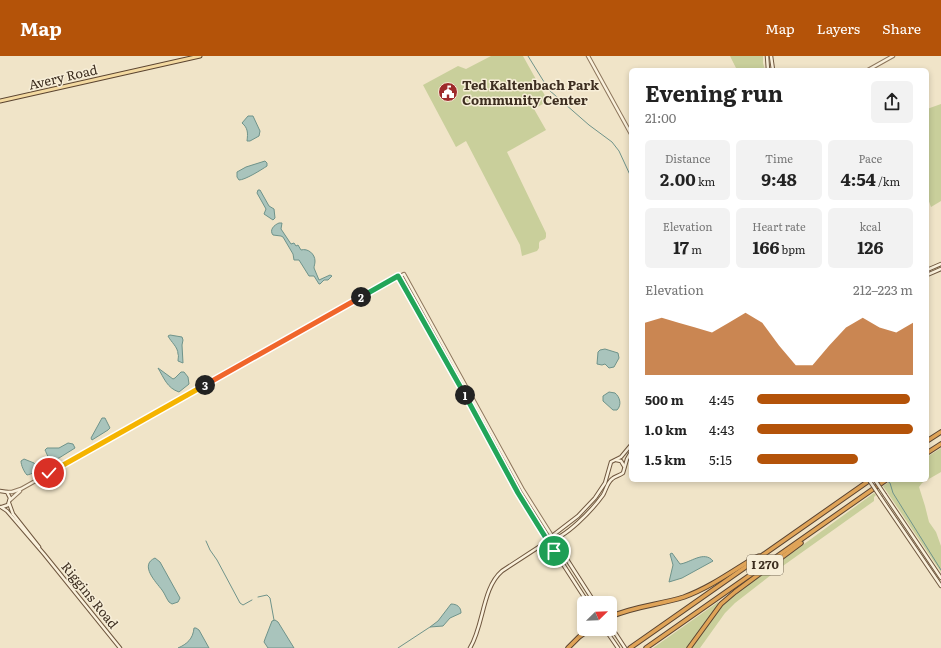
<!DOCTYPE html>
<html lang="en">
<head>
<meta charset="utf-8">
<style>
	body { margin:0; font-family:Literata,serif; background:#f2f2f2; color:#222; height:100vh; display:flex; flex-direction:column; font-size:15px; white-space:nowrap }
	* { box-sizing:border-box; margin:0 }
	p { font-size:13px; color:#767676 }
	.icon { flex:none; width:22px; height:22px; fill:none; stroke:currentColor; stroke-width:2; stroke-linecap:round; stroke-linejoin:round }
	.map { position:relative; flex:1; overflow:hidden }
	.side { position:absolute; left:629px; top:12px; width:300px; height:414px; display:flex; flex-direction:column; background:#fff; border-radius:6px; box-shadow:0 2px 6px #0003 }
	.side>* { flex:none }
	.needle { width:26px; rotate:67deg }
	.tools { position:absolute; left:577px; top:540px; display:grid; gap:8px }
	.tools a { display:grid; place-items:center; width:40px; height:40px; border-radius:6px; background:#fff; box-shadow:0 2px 6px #0003; font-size:20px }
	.pin { position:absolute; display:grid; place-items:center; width:34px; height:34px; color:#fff; margin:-17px; border:2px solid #fff; border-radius:50%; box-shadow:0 1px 4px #0007 }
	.km { position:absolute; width:20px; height:20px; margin:-10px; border-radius:50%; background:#222; color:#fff; font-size:11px; line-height:20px; text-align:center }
	.round { display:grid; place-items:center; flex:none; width:42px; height:42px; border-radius:6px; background:#f2f2f2 }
	.overview { display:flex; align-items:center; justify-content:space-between; height:68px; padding:0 16px }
	h1 { font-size:22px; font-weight:700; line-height:30px }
	.stats { display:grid; grid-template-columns:repeat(3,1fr); gap:6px; height:68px; padding:4px 16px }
	.stats div { display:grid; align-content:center; border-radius:6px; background:#f2f2f2; text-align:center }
	.stats b { font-size:17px; font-weight:700 }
	.stats small { font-size:11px; font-weight:400 }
	.stats p { font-size:11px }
	.chart { height:112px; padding:8px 16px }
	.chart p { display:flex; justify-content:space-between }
	.chart svg { width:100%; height:72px; margin-top:4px; fill:#b45309; opacity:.7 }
	ul { padding:0 16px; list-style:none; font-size:13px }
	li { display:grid; grid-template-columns:64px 48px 1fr; align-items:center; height:30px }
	li i { height:10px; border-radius:5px; background:#b45309 }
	header { display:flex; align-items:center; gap:24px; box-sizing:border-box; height:56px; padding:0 20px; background:#b45309; color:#fff }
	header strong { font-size:19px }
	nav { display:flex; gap:22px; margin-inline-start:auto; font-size:14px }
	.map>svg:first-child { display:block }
	.green { fill:#c9cf9b }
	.water { fill:#a9c4bc; stroke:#6f938a }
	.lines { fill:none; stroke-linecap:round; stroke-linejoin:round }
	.stream { stroke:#6f938a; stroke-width:1 }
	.tertiary-casing { stroke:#8d765c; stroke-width:4.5 }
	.secondary-casing { stroke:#6f573f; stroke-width:4.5 }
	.primary-casing { stroke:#5b4430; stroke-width:5 }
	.motorway-casing { stroke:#5b4430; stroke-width:5.5 }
	.tertiary { stroke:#faf1dc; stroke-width:2.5 }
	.secondary { stroke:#faf1dc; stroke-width:2.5 }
	.primary { stroke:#f3d9a0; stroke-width:3 }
	.motorway { stroke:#e0a458; stroke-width:3.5 }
	.secondary-bridge-casing { stroke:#6f573f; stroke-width:4.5; stroke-linecap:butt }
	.secondary-bridge { stroke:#faf1dc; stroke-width:2.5 }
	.split-1-casing { stroke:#fff; stroke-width:8 }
	.split-2-casing { stroke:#fff; stroke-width:8 }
	.split-3-casing { stroke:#fff; stroke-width:8 }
	.split-4-casing { stroke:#fff; stroke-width:8 }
	.split-1 { stroke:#22a559; stroke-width:5 }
	.split-2 { stroke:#22a559; stroke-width:5 }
	.split-3 { stroke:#f0652b; stroke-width:5 }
	.split-4 { stroke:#f5b400; stroke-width:5 }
	.labels { text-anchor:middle; stroke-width:3; stroke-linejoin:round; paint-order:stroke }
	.shield { fill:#f7eed8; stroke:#756857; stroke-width:1 }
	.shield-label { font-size:12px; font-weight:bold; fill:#3d2e20 }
	.street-label { font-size:13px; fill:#3d2e20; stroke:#f7eed8 }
	.poi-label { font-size:13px; font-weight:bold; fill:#3d2e20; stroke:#f7eed8; text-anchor:start }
</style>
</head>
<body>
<header>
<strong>Map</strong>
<nav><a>Map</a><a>Layers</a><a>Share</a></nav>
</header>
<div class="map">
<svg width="941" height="592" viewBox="0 0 941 592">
	<rect width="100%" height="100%" fill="#f0e4c8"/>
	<g class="green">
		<path d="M 491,0 L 523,0 L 548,45 L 534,53 L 546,74 L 507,96 L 546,177 L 546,181 L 545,183 L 540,185 L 539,187 L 539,192 L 537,195 L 522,200 L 520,189 L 466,85 L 456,91 L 423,29 L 458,10 L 466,13 Z"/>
		<path d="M 730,0 L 763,0 L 763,7 L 765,14 L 737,14 Z"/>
		<path d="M 941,48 L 941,145 L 931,151 L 927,140 L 927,53 Z"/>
		<path d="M 941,392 L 941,416 L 922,427 L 919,431 L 925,450 L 929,466 L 936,476 L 941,490 L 941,516 L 883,430 L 892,424 L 927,424 L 927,401 Z"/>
		<path d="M 874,437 L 876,439 L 874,441 L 874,445 L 780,512 L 735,547 L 725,557 L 700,592 L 691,592 L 723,548 L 730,542 Z"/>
		<path d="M 718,546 L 718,550 L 687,592 L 653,592 Z"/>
	</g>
	<g class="water">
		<path d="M 248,60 L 253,60 L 260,75 L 259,80 L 250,85 L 247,85 C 248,77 248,72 242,67 Z"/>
		<path d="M 265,105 L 267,107 L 267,110 C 261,114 245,124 239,124 L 237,121 L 237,116 L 246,111 Z"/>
		<path d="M 258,134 L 260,134 L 269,150 L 274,153 L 275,162 L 273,164 L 264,158 L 266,153 L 257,137 Z"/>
		<path d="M 279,167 L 282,167 L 281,173 L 291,188 L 294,187 L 296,190 L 298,189 L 301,194 C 308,192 315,198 315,205 C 315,208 314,210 314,212 L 319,224 L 330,219 L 332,220 L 328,224 L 324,224 L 320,228 L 319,228 L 314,220 L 309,220 L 299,204 L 294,204 L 293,198 L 283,181 L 281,180 L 273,179 C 269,174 274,169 279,167 Z"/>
		<path d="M 170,279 L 182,281 L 183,284 L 182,289 L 183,307 L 178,305 C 178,302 179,300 178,298 C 178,291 171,286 168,280 Z"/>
		<path d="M 605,293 L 618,297 L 619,302 L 614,311 L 609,312 L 605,308 L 602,309 L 597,308 L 598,296 L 600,294 Z"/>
		<path d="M 158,312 L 173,323 L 175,322 L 181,316 L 184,316 L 188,321 L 189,328 L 179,336 C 167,332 164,322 158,312 Z"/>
		<path d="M 609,336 L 615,337 C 620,341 622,349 617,354 L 613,354 L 603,345 L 603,340 Z"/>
		<path d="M 102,362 L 105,362 L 110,372 L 108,374 L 92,384 L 91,382 Z"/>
		<path d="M 68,387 L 73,388 L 75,392 L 59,402 L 53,404 C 48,403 47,398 45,394 L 47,392 L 59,392 Z"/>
		<path d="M 24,403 L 34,407 L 37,411 C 36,416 32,418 27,419 C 24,416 21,409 21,405 Z"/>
		<path d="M 672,497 L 680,508 C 690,507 704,494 713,505 L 682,522 L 669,526 L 673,509 L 670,498 Z"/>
		<path d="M 155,502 L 160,506 L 180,542 L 178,546 L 172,548 L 169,546 C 166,542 165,538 162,534 C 156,526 139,509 155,502 Z"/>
		<path d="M 451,548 C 457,548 461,551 461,557 L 450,562 L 443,570 L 430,571 L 438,565 Z"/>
		<path d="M 275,564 L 278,566 L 294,592 L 268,592 L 264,586 L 265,583 L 272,565 Z"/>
		<path d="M 194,572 L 196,572 L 199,574 L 209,592 L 178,592 C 187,588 193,583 194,572 Z"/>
	</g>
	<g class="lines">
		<g class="stream">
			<path d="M 528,0 L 549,34 L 589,69 L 612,86 L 619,95 L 631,121"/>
			<path d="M 887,425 L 890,427 L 893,437 L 941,514"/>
			<path d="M 206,485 L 210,494 L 217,504 L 240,547 L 243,549 L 252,544"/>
			<path d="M 258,541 L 267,539 L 270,542 L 274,564"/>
			<path d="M 398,592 L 430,571"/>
		</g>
		<g class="tertiary-casing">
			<g id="tertiary">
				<path d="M 588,0 L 631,78"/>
				<path d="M 868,14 L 893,0"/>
				<path d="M 399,221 L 518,437 L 548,485"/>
				<path d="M 7,436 L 12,436 L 21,433 L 404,218 L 523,434 L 552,480"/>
				<path d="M 10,444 L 20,435"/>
			</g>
		</g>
		<g class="secondary-casing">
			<g id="secondary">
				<path d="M 767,0 L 768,14"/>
				<path d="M 771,0 L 773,14"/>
				<path d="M 927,214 L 941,208"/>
				<path d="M 927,219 L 941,213"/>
				<path d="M 616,404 L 621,405 L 624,410"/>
				<path d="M 0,435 L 7,436 L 10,442 L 8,449 L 2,451"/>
				<path d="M 885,439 L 941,522"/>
				<path d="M 881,442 L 941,530"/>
				<path d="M 9,447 L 13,458 L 39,491"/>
				<path d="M 1,451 L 7,455 L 44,498 L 120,592"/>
				<path d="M 552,480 L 595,547"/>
				<path d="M 548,485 C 565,483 593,453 603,439 C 606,434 607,427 612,423 C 615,420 619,420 623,417 L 627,403 L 631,396"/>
				<path d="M 548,485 L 588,547"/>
				<path d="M 610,569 L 625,592"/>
				<path d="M 605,573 L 618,592"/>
				<path d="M 470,592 C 484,569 482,532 502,515 L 548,485 L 552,480 L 578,460 L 595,442 L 605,427 L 611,406 L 621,401 L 631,389"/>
			</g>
		</g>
		<g class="primary-casing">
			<path id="primary" d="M 0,45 L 200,0"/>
		</g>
		<g class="motorway-casing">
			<g id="motorway">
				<path d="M 927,385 L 941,376"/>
				<path d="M 927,397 L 941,388"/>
				<path d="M 610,561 C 634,550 659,549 684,541 C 709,532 731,516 754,502 L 759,500"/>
				<path d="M 568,592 L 579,581 L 590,573"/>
				<path d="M 630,592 L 870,424"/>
				<path d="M 646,592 L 886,424"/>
				<path d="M 689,592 L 721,548 L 735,536 L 801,487"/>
			</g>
		</g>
		<use href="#tertiary" class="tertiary"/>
		<use href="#secondary" class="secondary"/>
		<use href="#primary" class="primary"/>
		<use href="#motorway" class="motorway"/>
		<g class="secondary-bridge-casing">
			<g id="secondary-bridge">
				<path d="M 869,424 L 881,442"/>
				<path d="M 875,424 L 885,439"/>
			</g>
		</g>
		<use href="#secondary-bridge" class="secondary-bridge"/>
	</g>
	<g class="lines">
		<g class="split-1-casing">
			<path id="split-1" d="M 465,339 L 518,437 L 554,495"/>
		</g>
		<g class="split-2-casing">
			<path id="split-2" d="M 361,241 L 398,220 L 465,339"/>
		</g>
		<g class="split-3-casing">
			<path id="split-3" d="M 205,329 L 361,241"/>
		</g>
		<g class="split-4-casing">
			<path id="split-4" d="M 49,417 L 205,329"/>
		</g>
		<use href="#split-1" class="split-1"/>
		<use href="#split-2" class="split-2"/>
		<use href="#split-3" class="split-3"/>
		<use href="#split-4" class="split-4"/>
	</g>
	<defs>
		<g id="civic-disc" transform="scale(1)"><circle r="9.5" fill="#9e2a2b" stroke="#f7eed8"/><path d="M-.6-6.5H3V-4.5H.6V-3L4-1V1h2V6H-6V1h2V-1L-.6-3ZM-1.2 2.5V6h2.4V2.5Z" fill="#fff"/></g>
	</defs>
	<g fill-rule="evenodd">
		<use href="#civic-disc" x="448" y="36"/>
	</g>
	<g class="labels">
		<rect class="shield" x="747" y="499" width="36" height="20" rx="3"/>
		<g class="shield-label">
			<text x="765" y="513">I 270</text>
		</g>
		<g class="street-label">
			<text transform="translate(63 21) rotate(-13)" y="5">Avery Road</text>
			<text transform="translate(90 539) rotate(51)" y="5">Riggins Road</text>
		</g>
		<g class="poi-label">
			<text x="462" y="34">Ted Kaltenbach Park<tspan x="462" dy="15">Community Center</tspan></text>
		</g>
	</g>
</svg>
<div class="tools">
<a><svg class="needle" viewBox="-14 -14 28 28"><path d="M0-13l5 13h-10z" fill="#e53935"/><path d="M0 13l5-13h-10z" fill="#767676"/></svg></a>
</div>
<div class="pin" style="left:554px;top:495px;background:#1e9e55"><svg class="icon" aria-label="arrive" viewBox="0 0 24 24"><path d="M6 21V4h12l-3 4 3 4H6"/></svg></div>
<div class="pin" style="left:49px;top:417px;background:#d93025"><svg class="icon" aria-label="check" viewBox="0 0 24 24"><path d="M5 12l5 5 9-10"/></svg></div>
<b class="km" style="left:465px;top:339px">1</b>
<b class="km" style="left:361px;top:241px">2</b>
<b class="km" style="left:205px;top:329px">3</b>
<section class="side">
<div class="overview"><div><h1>Evening run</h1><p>21:00</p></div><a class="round"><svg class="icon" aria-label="share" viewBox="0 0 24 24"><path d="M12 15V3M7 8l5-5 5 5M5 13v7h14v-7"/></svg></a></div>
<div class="stats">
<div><p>Distance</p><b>2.00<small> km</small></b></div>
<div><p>Time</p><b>9:48</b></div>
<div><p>Pace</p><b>4:54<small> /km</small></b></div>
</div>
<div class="stats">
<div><p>Elevation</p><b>17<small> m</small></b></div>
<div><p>Heart rate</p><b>166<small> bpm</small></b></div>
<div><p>kcal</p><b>126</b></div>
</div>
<div class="chart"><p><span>Elevation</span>212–223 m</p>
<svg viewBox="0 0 160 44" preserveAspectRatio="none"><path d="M0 44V12L10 9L20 12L30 15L40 18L50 12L60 6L70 12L80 26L90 38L100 38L110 26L120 15L130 9L140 15L150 18L160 12V44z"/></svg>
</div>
<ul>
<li><b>500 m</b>4:45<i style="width:98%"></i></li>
<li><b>1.0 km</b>4:43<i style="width:100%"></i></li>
<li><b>1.5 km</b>5:15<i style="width:65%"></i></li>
</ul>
</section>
</div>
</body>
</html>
